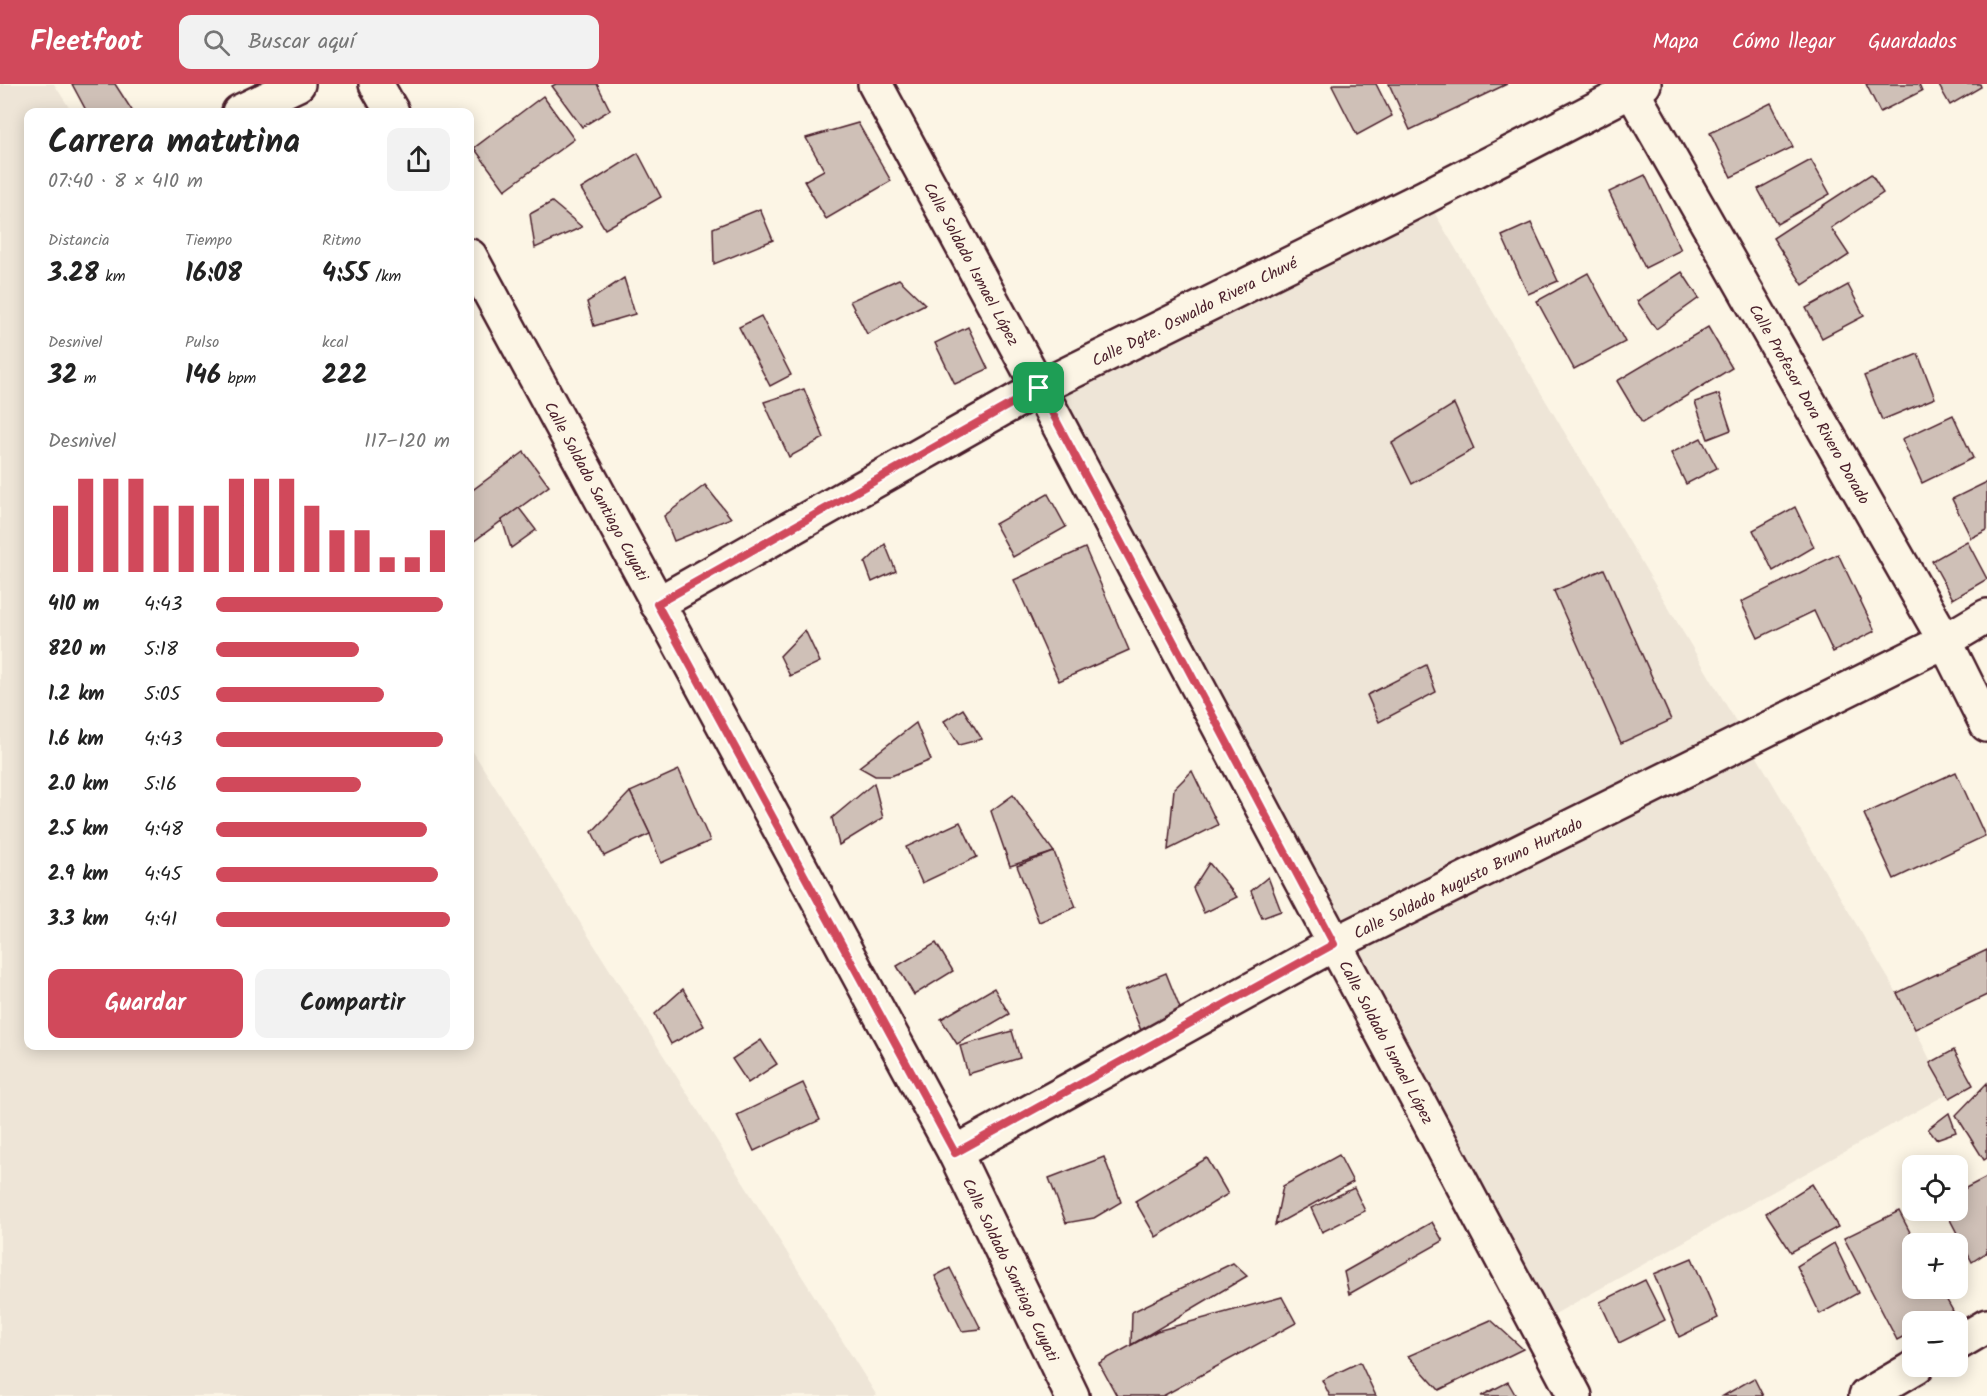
<!DOCTYPE html>
<html lang="es">
<head>
<meta charset="utf-8">
<style>
	body { margin:0; font-family:Kalam,sans-serif; background:#f2f2f2; color:#222; height:100vh; display:flex; flex-direction:column; font-size:22px; white-space:nowrap }
	* { box-sizing:border-box; margin:0 }
	p { font-size:20px; color:#767676 }
	.icon { flex:none; width:33px; height:33px; fill:none; stroke:currentColor; stroke-width:2; stroke-linecap:round; stroke-linejoin:round }
	.map { position:relative; flex:1; overflow:hidden }
	.drawer { position:absolute; left:24px; top:24px; width:450px; height:942px; display:flex; flex-direction:column; background:#fff; border-radius:12px; box-shadow:0 3px 15px #0003 }
	.drawer>* { flex:none }
	.tools { position:absolute; left:1902px; top:1071px; display:grid; gap:12px }
	.tools a { display:grid; place-items:center; width:66px; height:66px; border-radius:12px; background:#fff; box-shadow:0 3px 15px #0003; font-size:30px }
	.pin { position:absolute; display:grid; place-items:center; width:51px; height:51px; color:#fff; margin:-26px; border-radius:12px; box-shadow:0 3px 9px #0006 }
	.round { display:grid; place-items:center; flex:none; width:63px; height:63px; border-radius:12px; background:#f2f2f2 }
	.summary { display:flex; align-items:center; justify-content:space-between; height:102px; padding:0 24px }
	h1 { font-size:33px; font-weight:700; line-height:45px }
	.stats { display:grid; grid-template-columns:repeat(3,1fr); gap:9px; height:102px; padding:6px 24px }
	.stats div { display:grid; align-content:center }
	.stats b { font-size:26px; font-weight:700 }
	.stats small { font-size:16px; font-weight:400 }
	.stats p { font-size:16px }
	.chart { height:168px; padding:12px 24px }
	.chart p { display:flex; justify-content:space-between }
	.chart svg { width:100%; height:108px; margin-top:6px; stroke:#d1495b; stroke-width:6 }
	.primary-button { display:flex; gap:12px; margin-top:auto; padding:12px 24px }
	.primary-button a { flex:1; height:69px; border-radius:12px; background:#d1495b; color:#fff; font-size:24px; font-weight:700; line-height:69px; text-align:center }
	.primary-button a+a { background:#f2f2f2; color:#222 }
	ul { padding:0 24px; list-style:none; font-size:20px }
	li { display:grid; grid-template-columns:96px 72px 1fr; align-items:center; height:45px }
	li i { height:15px; border-radius:8px; background:#d1495b }
	header { display:flex; align-items:center; gap:36px; box-sizing:border-box; height:84px; padding:0 30px; background:#d1495b; color:#fff }
	header strong { font-size:28px }
	nav { display:flex; gap:33px; margin-inline-start:auto; font-size:21px }
	.search { width:420px; height:54px; background:#f2f2f2; display:flex; align-items:center; gap:15px; box-sizing:border-box; padding:0 21px; border-radius:12px; color:#767676; font-size:22px }
	.map>svg:first-child { display:block }
	.built { fill:#eee5d7 }
	.building { fill:#cfc0b7; stroke:#4a1f2b; stroke-width:1.5 }
	.lines { fill:none; stroke-linecap:round; stroke-linejoin:round }
	.street-casing { stroke:#4a1f2b; stroke-width:38 }
	.street { stroke:#fcf5e5; stroke-width:33 }
	.route-casing { stroke:#fff; stroke-width:12 }
	.route { stroke:#d1495b; stroke-width:8 }
	.labels { text-anchor:middle; stroke-width:6; stroke-linejoin:round; paint-order:stroke }
	.street-label { font-size:16px; fill:#4a1f2b; stroke:#fcf5e5 }
</style>
</head>
<body>
<header>
<strong>Fleetfoot</strong>
<div class="search"><svg class="icon" aria-label="search" viewBox="0 0 24 24"><circle cx="10" cy="10" r="6"/><path d="M15 15l6 6"/></svg>Buscar aquí</div>
<nav><a>Mapa</a><a>Cómo llegar</a><a>Guardados</a></nav>
</header>
<div class="map">
<svg width="1987" height="1312" viewBox="0 0 1987 1312">
	<rect width="100%" height="100%" fill="#fcf5e5"/>
	<filter id="ink" filterUnits="userSpaceOnUse"><feTurbulence type="fractalNoise" baseFrequency=".0167" numOctaves="2"/><feDisplacementMap in="SourceGraphic" scale="12" xChannelSelector="R" yChannelSelector="G"/><feConvolveMatrix kernelMatrix="1 2 1 2 8 2 1 2 1" color-interpolation-filters="sRGB"/></filter>
	<g filter="url(#ink)">
		<g class="built">
			<path d="M 0,0 L 54,0 L 72,28 L 28,28 L 28,962 L 470,962 L 470,663 L 877,1312 L 0,1312 Z"/>
			<path d="M 1425,113 L 1897,909 L 1947,1010 L 1537,1240 L 1039,304 Z"/>
		</g>
		<g class="building">
			<path d="M 72,0 L 115,0 L 133,28 L 87,28 Z"/>
			<path d="M 556,0 L 597,0 L 610,26 L 582,43 L 552,2 Z"/>
			<path d="M 1334,0 L 1376,0 L 1392,32 L 1357,51 L 1332,2 Z"/>
			<path d="M 1389,0 L 1507,0 L 1410,46 Z"/>
			<path d="M 1866,0 L 1919,0 L 1922,7 L 1880,28 Z"/>
			<path d="M 1938,0 L 1980,0 L 1981,3 L 1950,21 Z"/>
			<path d="M 543,12 L 574,55 L 505,106 L 474,64 Z"/>
			<path d="M 1771,19 L 1793,63 L 1731,93 L 1710,49 Z"/>
			<path d="M 858,39 L 891,97 L 826,135 L 804,97 L 824,86 L 806,54 Z"/>
			<path d="M 638,69 L 661,113 L 605,145 L 581,105 Z"/>
			<path d="M 1811,76 L 1830,110 L 1777,140 L 1758,105 Z"/>
			<path d="M 1871,90 L 1883,109 L 1831,144 L 1849,171 L 1803,201 L 1773,154 Z"/>
			<path d="M 1645,91 L 1681,166 L 1645,184 L 1609,108 Z"/>
			<path d="M 552,118 L 582,143 L 535,164 L 530,130 Z"/>
			<path d="M 760,125 L 773,156 L 714,180 L 713,144 Z"/>
			<path d="M 1531,139 L 1558,197 L 1528,210 L 1502,152 Z"/>
			<path d="M 1682,188 L 1699,214 L 1656,245 L 1637,217 Z"/>
			<path d="M 1588,189 L 1625,258 L 1574,285 L 1537,217 Z"/>
			<path d="M 624,194 L 635,230 L 594,242 L 587,218 Z"/>
			<path d="M 899,195 L 925,220 L 867,250 L 850,217 Z"/>
			<path d="M 1848,201 L 1864,232 L 1822,254 L 1806,224 Z"/>
			<path d="M 761,232 L 791,291 L 770,302 L 739,243 Z"/>
			<path d="M 968,243 L 988,285 L 955,300 L 935,259 Z"/>
			<path d="M 1708,243 L 1732,284 L 1642,339 L 1617,297 Z"/>
			<path d="M 1918,270 L 1935,314 L 1882,336 L 1864,292 Z"/>
			<path d="M 804,305 L 824,354 L 789,373 L 764,318 Z"/>
			<path d="M 1719,310 L 1731,346 L 1708,355 L 1695,318 Z"/>
			<path d="M 1454,320 L 1474,365 L 1412,400 L 1392,359 Z"/>
			<path d="M 1953,331 L 1973,374 L 1922,399 L 1902,355 Z"/>
			<path d="M 1701,354 L 1717,384 L 1686,400 L 1671,369 Z"/>
			<path d="M 524,368 L 549,402 L 470,460 L 470,408 Z"/>
			<path d="M 1987,398 L 1987,446 L 1971,454 L 1952,415 Z"/>
			<path d="M 705,401 L 731,434 L 674,457 L 664,432 Z"/>
			<path d="M 1048,410 L 1066,443 L 1013,473 L 995,440 Z"/>
			<path d="M 1795,423 L 1814,463 L 1773,487 L 1753,446 Z"/>
			<path d="M 519,424 L 536,446 L 511,464 L 502,436 Z"/>
			<path d="M 1967,457 L 1987,495 L 1953,515 L 1932,477 Z"/>
			<path d="M 885,460 L 896,487 L 872,498 L 865,479 Z"/>
			<path d="M 1085,464 L 1129,566 L 1059,597 L 1014,496 Z"/>
			<path d="M 1838,470 L 1875,547 L 1833,568 L 1814,527 L 1758,554 L 1741,518 Z"/>
			<path d="M 1604,485 L 1671,636 L 1621,659 L 1554,507 Z"/>
			<path d="M 805,546 L 820,578 L 790,592 L 780,572 Z"/>
			<path d="M 1426,581 L 1436,608 L 1379,638 L 1367,611 Z"/>
			<path d="M 963,625 L 982,655 L 959,661 L 944,637 Z"/>
			<path d="M 916,639 L 931,676 L 891,692 L 875,692 L 859,683 Z"/>
			<path d="M 679,686 L 710,757 L 661,779 L 650,750 L 630,708 Z"/>
			<path d="M 1192,687 L 1218,741 L 1168,766 L 1174,705 Z"/>
			<path d="M 1956,688 L 1985,752 L 1894,795 L 1864,730 Z"/>
			<path d="M 874,699 L 883,734 L 839,761 L 832,734 Z"/>
			<path d="M 630,708 L 650,750 L 604,772 L 592,748 Z"/>
			<path d="M 1013,711 L 1054,768 L 1010,782 L 991,727 Z"/>
			<path d="M 960,738 L 977,773 L 922,799 L 906,763 Z"/>
			<path d="M 1054,768 L 1076,823 L 1039,838 L 1017,782 Z"/>
			<path d="M 1209,779 L 1237,813 L 1204,829 L 1193,804 Z"/>
			<path d="M 1268,793 L 1281,827 L 1262,834 L 1251,807 Z"/>
			<path d="M 936,859 L 953,887 L 914,911 L 897,882 Z"/>
			<path d="M 1987,866 L 1987,911 L 1915,945 L 1897,909 Z"/>
			<path d="M 1166,889 L 1183,932 L 1142,949 L 1125,906 Z"/>
			<path d="M 994,904 L 1009,930 L 957,960 L 941,935 Z"/>
			<path d="M 683,905 L 704,942 L 671,960 L 655,930 Z"/>
			<path d="M 1012,947 L 1020,974 L 968,990 L 960,962 Z"/>
			<path d="M 761,956 L 777,980 L 748,999 L 732,975 Z"/>
			<path d="M 1954,966 L 1973,1001 L 1950,1014 L 1930,979 Z"/>
			<path d="M 803,999 L 820,1036 L 754,1067 L 737,1031 Z"/>
			<path d="M 1987,999 L 1987,1074 L 1984,1076 L 1956,1031 Z"/>
			<path d="M 1949,1029 L 1956,1048 L 1936,1055 L 1928,1045 Z"/>
			<path d="M 1339,1071 L 1353,1098 L 1275,1141 L 1283,1102 Z"/>
			<path d="M 1104,1073 L 1121,1118 L 1094,1134 L 1066,1139 L 1049,1094 Z"/>
			<path d="M 1207,1074 L 1228,1110 L 1156,1153 L 1135,1117 Z"/>
			<path d="M 1987,1093 L 1987,1168 L 1972,1178 L 1945,1126 L 1958,1126 L 1958,1108 Z"/>
			<path d="M 1812,1100 L 1838,1143 L 1791,1168 L 1766,1129 Z"/>
			<path d="M 1354,1104 L 1365,1127 L 1322,1148 L 1311,1124 Z"/>
			<path d="M 1899,1127 L 1916,1160 L 1912,1160 L 1912,1204 L 1940,1204 L 1953,1227 L 1932,1238 L 1912,1238 L 1912,1248 L 1897,1256 L 1844,1154 Z"/>
			<path d="M 1432,1138 L 1443,1157 L 1349,1210 L 1344,1188 Z"/>
			<path d="M 1834,1159 L 1858,1209 L 1820,1230 L 1797,1182 Z"/>
			<path d="M 1692,1174 L 1718,1234 L 1679,1253 L 1654,1190 Z"/>
			<path d="M 1233,1179 L 1247,1192 L 1131,1261 L 1132,1228 Z"/>
			<path d="M 950,1184 L 981,1245 L 962,1247 L 935,1192 Z"/>
			<path d="M 1645,1196 L 1665,1236 L 1619,1259 L 1600,1218 Z"/>
			<path d="M 1282,1213 L 1296,1239 L 1163,1312 L 1117,1312 L 1099,1279 L 1157,1247 Z"/>
			<path d="M 1491,1236 L 1523,1265 L 1439,1306 L 1408,1272 Z"/>
			<path d="M 1360,1278 L 1376,1312 L 1330,1312 L 1322,1296 Z"/>
			<path d="M 1754,1294 L 1763,1312 L 1723,1312 Z"/>
			<path d="M 1508,1298 L 1516,1312 L 1481,1312 Z"/>
		</g>
		<g class="lines">
			<g class="street-casing">
				<g id="street">
					<path d="M 376,0 L 392,28"/>
					<path id="s1" d="M 875,0 L 1039,304 L 1575,1312"/>
					<path id="s2" d="M 1628,0 L 1945,557 L 1987,641"/>
					<path d="M 239,28 L 298,0"/>
					<path id="s3" d="M 470,172 L 955,1069 L 1072,1312"/>
					<path id="s4" d="M 657,520 L 1039,304 L 1425,113 L 1644,0"/>
					<path id="s5" d="M 955,1069 L 1334,860 L 1945,557 L 1987,532"/>
					<path d="M 1958,1259 L 1987,1242"/>
					<path d="M 1866,1312 L 1917,1282"/>
				</g>
			</g>
			<use href="#street" class="street"/>
		</g>
	</g>
	<g class="lines" filter="url(#ink)">
		<g class="route-casing">
			<path id="route" d="M 1039,304 L 1334,860 L 955,1069 L 657,520 Z"/>
		</g>
		<use href="#route" class="route"/>
	</g>
	<g class="labels">
		<g class="street-label">
			<text dy="6" stroke="none"><textPath href="#s1" startOffset="204">Calle Soldado Ismael López</textPath></text>
			<text dy="6" stroke="none"><textPath href="#s4" startOffset="612">Calle Dgte. Oswaldo Rivera Chuvé</textPath></text>
			<text dy="6" stroke="none"><textPath href="#s2" startOffset="368">Calle Profesor Dora Rivero Dorado</textPath></text>
			<text dy="6" stroke="none"><textPath href="#s3" startOffset="267">Calle Soldado Santiago Cuyati</textPath></text>
			<text dy="6" stroke="none"><textPath href="#s5" startOffset="582">Calle Soldado Augusto Bruno Hurtado</textPath></text>
			<text dy="6" stroke="none"><textPath href="#s1" startOffset="1086">Calle Soldado Ismael López</textPath></text>
			<text dy="6" stroke="none"><textPath href="#s3" startOffset="1149">Calle Soldado Santiago Cuyati</textPath></text>
		</g>
	</g>
</svg>
<div class="tools">
<a><svg class="icon" aria-label="locate" viewBox="0 0 24 24"><circle cx="12" cy="12" r="6"/><path d="M12 2v4M12 18v4M2 12h4M18 12h4"/></svg></a>
<a>+</a>
<a>−</a>
</div>
<div class="pin" style="left:1039px;top:304px;background:#1e9e55"><svg class="icon" aria-label="arrive" viewBox="0 0 24 24"><path d="M6 21V4h12l-3 4 3 4H6"/></svg></div>
<section class="drawer">
<div class="summary"><div><h1>Carrera matutina</h1><p>07:40 · 8 × 410 m</p></div><a class="round"><svg class="icon" aria-label="share" viewBox="0 0 24 24"><path d="M12 15V3M7 8l5-5 5 5M5 13v7h14v-7"/></svg></a></div>
<div class="stats">
<div><p>Distancia</p><b>3.28<small> km</small></b></div>
<div><p>Tiempo</p><b>16:08</b></div>
<div><p>Ritmo</p><b>4:55<small> /km</small></b></div>
</div>
<div class="stats">
<div><p>Desnivel</p><b>32<small> m</small></b></div>
<div><p>Pulso</p><b>146<small> bpm</small></b></div>
<div><p>kcal</p><b>222</b></div>
</div>
<div class="chart"><p><span>Desnivel</span>117–120 m</p>
<svg viewBox="0 0 160 44" preserveAspectRatio="none"><path d="M5 44V17M15 44V6M25 44V6M35 44V6M45 44V17M55 44V17M65 44V17M75 44V6M85 44V6M95 44V6M105 44V17M115 44V27M125 44V27M135 44V38M145 44V38M155 44V27"/></svg>
</div>
<ul>
<li><b>410 m</b>4:43<i style="width:97%"></i></li>
<li><b>820 m</b>5:18<i style="width:61%"></i></li>
<li><b>1.2 km</b>5:05<i style="width:72%"></i></li>
<li><b>1.6 km</b>4:43<i style="width:97%"></i></li>
<li><b>2.0 km</b>5:16<i style="width:62%"></i></li>
<li><b>2.5 km</b>4:48<i style="width:90%"></i></li>
<li><b>2.9 km</b>4:45<i style="width:95%"></i></li>
<li><b>3.3 km</b>4:41<i style="width:100%"></i></li>
</ul>
<div class="primary-button"><a>Guardar</a><a>Compartir</a></div>
</section>
</div>
</body>
</html>
